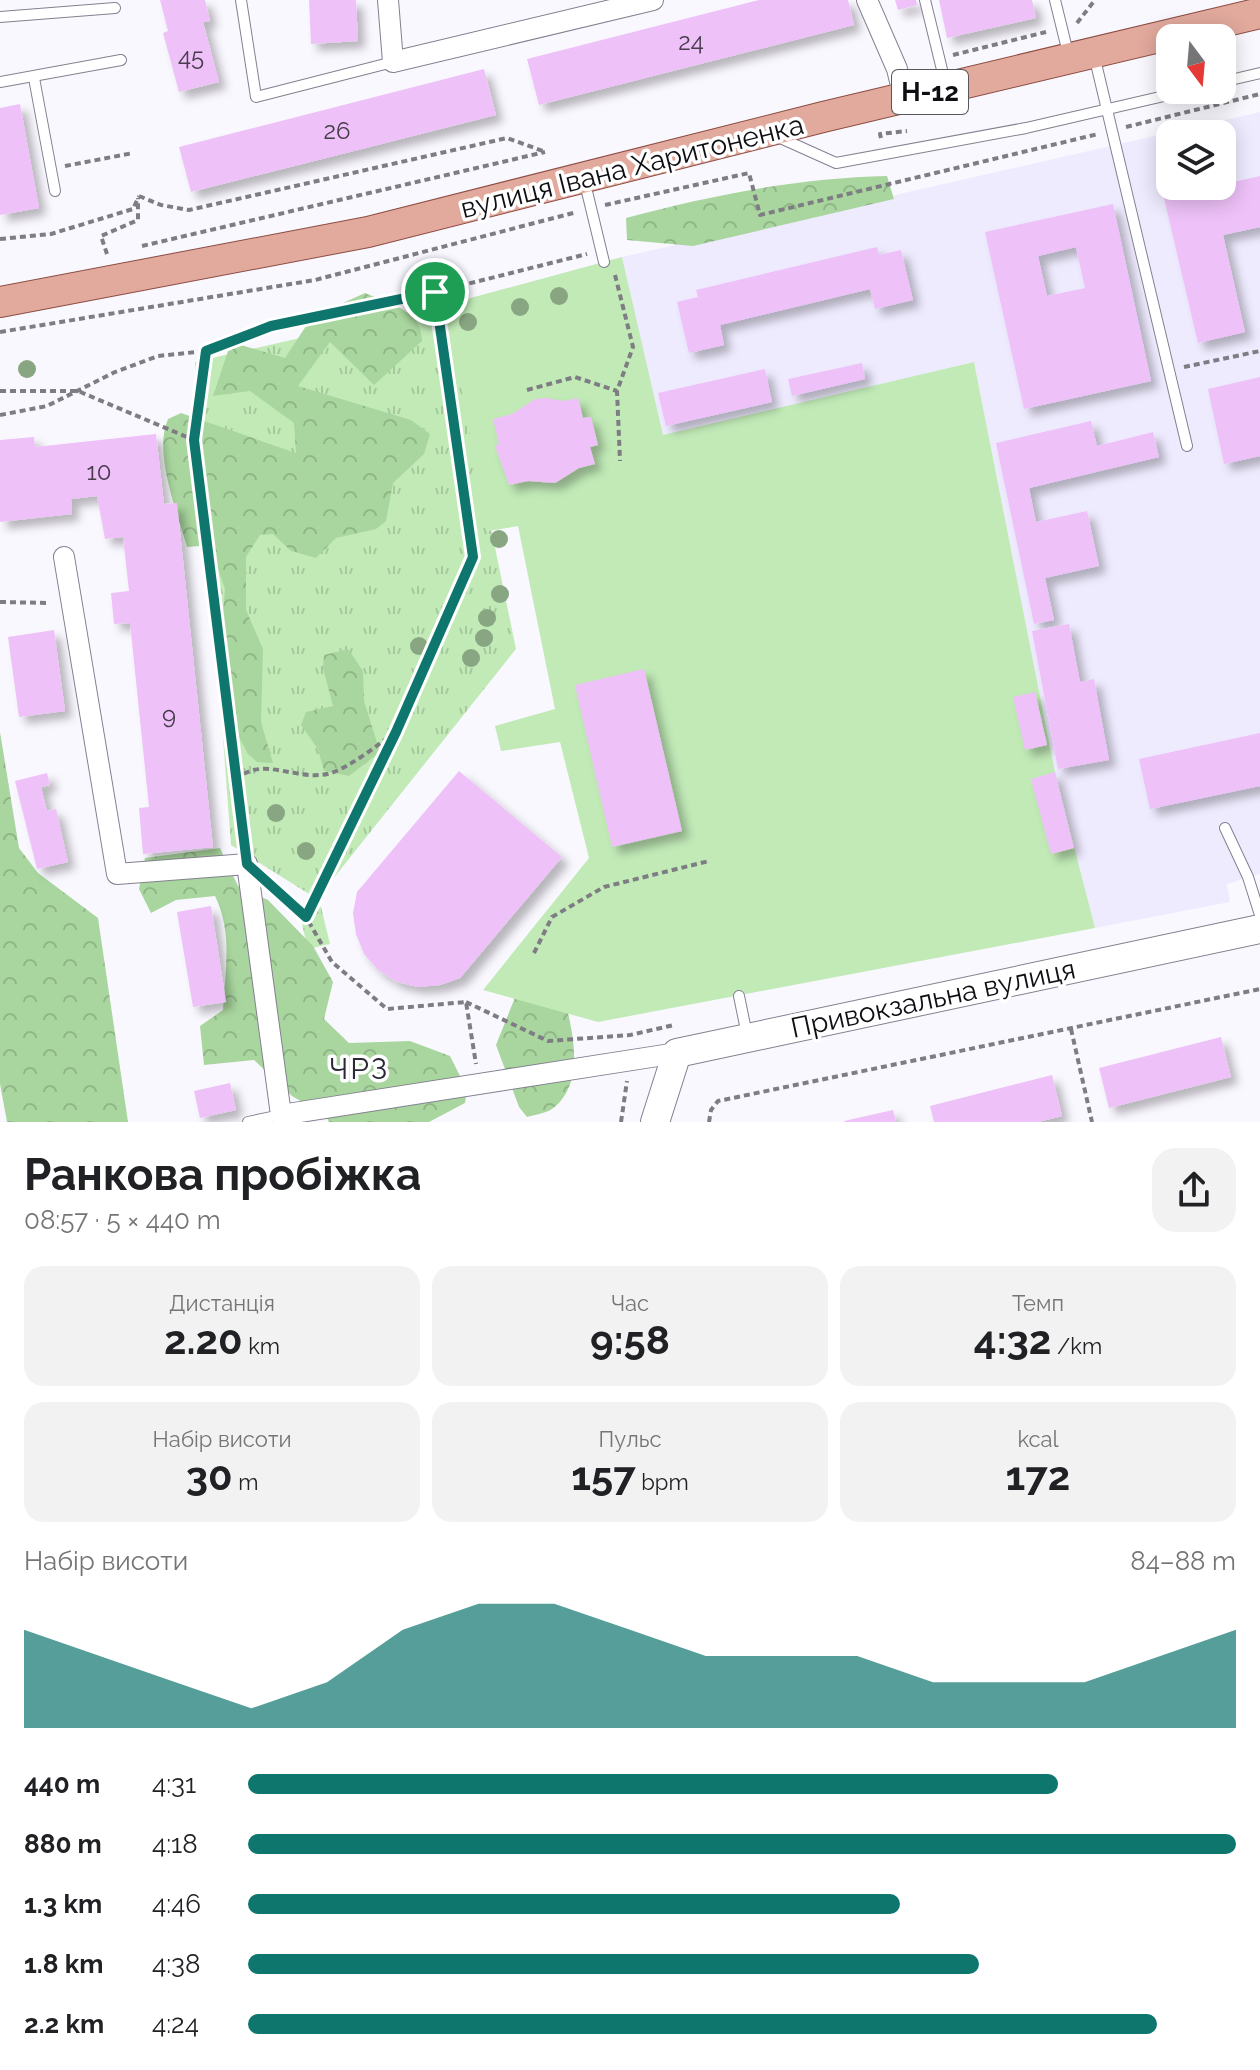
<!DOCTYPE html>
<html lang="uk">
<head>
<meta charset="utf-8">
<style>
	body { margin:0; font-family:Raleway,sans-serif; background:#f2f2f2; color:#202124; height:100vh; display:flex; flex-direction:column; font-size:30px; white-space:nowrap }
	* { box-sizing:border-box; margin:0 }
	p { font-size:26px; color:#757577 }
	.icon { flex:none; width:44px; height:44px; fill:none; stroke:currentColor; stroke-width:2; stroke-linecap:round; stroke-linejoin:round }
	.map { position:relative; height:1122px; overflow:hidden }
	.sheet { display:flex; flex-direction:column; background:#fff; flex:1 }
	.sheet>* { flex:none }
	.needle { width:52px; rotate:164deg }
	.fabs { position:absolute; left:1156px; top:24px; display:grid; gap:16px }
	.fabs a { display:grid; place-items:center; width:80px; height:80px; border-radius:16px; background:#fff; box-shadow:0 4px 20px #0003; font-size:40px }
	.pin { position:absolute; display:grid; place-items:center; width:68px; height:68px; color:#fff; margin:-34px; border:4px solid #fff; border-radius:50%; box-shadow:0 2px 8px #0007 }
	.round { display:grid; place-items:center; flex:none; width:84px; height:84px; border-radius:24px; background:#f2f2f2 }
	.headline { display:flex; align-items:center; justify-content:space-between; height:136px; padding:0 24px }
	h1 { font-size:44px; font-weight:700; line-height:60px }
	.metrics { display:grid; grid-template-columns:repeat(3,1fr); gap:12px; height:136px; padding:8px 24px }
	.metrics div { display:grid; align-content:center; border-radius:20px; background:#f2f2f2; text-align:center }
	.metrics b { font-size:40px; font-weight:700 }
	.metrics small { font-size:22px; font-weight:400 }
	.metrics p { font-size:22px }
	.chart { height:224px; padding:16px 24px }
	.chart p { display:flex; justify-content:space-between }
	.chart svg { width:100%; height:144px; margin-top:8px; fill:#0f766e; opacity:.7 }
	ul { padding:0 24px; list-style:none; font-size:26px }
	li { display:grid; grid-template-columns:128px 96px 1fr; align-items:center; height:60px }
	li i { height:20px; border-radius:10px; background:#0f766e }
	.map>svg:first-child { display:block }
	.built { fill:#efebff; fill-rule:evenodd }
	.grass { fill:url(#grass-tufts) }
	.forest { fill:url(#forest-crowns) }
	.garden { fill:#c1eab7 }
	.building { fill:#eec1f8; fill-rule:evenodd; filter:url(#shadow) }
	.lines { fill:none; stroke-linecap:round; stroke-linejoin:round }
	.service-casing { stroke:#838190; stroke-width:12 }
	.minor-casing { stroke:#838190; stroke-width:22 }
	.secondary-casing { stroke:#838190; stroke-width:30 }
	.primary-casing { stroke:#8c4d42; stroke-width:32 }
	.path { stroke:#7e7d83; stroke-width:4; stroke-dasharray:6 4; stroke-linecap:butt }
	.service { stroke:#fff; stroke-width:10 }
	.minor { stroke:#fff; stroke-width:20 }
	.secondary { stroke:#fff; stroke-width:28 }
	.primary { stroke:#e2a99d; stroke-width:30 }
	.tree { fill:#88a682 }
	.route-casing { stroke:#fff; stroke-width:16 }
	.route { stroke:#0f766e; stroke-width:10 }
	.labels { text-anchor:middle; stroke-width:7; stroke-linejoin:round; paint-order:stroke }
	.number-label { font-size:24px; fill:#473b4c }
	.shield { fill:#fff; stroke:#57565a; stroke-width:2 }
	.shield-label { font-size:26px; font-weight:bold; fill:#0f0e13 }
	.street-label { font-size:28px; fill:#0f0e13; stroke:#fff }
	.neighbourhood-label { font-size:30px; letter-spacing:2px; fill:#2b2935; stroke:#fff }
</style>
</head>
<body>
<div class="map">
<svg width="1260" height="1122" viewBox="0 0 1260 1122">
	<defs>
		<pattern id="grass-tufts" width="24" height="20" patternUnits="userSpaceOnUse" patternTransform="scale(2)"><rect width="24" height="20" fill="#c1eab7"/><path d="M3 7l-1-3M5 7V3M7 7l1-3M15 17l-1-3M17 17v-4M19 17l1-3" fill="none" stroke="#a5c89c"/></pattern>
		<pattern id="forest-crowns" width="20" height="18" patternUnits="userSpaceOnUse" patternTransform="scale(2)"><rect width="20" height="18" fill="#a9d69e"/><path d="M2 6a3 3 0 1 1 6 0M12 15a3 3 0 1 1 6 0" fill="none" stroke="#90b687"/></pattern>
		<filter id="shadow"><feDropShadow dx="7" dy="7" stdDeviation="4" flood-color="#0004"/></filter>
	</defs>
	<rect width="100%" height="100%" fill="#faf8ff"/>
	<path class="built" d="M 1260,112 L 1260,874 L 1227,884 L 1230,902 L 1095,928 L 1055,772 L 974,362 L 662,436 L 622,257 ZM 1170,134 L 1222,134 L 1222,186 L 1170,186 Z"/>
	<g class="grass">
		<path d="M 445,305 L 516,649 L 317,899 L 231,845 L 195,362 Z"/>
		<path d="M 321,907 L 330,944 L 308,949 L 299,912 Z"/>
	</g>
	<g class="forest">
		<path d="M 887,176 L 894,199 L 693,246 L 627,240 L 626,218 C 712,195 798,178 887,176 Z"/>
		<path d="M 365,293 C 390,304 422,310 422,341 L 374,385 L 330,342 L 298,386 L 411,420 L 430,434 L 424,454 L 393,483 L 386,521 L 376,529 L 336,538 L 316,558 L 291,551 L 273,534 L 260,535 L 246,557 L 246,610 L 263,649 L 261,722 L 273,763 L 257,762 L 248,754 L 229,719 L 217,677 L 225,589 L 217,566 L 200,546 L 187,547 C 177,512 153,453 168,419 L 181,413 L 296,453 L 294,423 L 250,391 L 213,396 L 231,342 L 285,358 L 312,317 Z"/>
		<path d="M 348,649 L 363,671 L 364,701 L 380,752 L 349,776 L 324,771 L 318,749 L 301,725 L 306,712 L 333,706 L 323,668 L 324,655 Z"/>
		<path d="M 0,732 L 19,848 L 38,873 L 98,918 L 128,1122 L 7,1122 L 0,1084 Z"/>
		<path d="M 220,848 L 238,886 L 268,900 L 313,946 L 333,982 L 324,1019 L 349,1043 L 410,1041 L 450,1056 L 467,1090 L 465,1103 L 429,1122 L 329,1122 L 326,1116 L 292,1096 L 254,1060 L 204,1065 L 200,1026 L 223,1010 C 225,971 233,933 215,896 L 176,900 L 151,913 L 139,889 L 145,858 Z"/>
		<path d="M 516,995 L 568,1013 C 575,1043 582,1087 552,1109 C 546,1113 534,1115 527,1117 L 519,1107 L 496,1045 Z"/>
	</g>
	<path class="garden" d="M 622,257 L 663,435 L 974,362 L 1055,772 L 1095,928 L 598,1022 L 483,990 L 589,858 L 560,742 L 501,751 L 495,726 L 555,709 L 518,526 L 489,531 L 445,305 Z"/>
	<g class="building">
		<path d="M 160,0 L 205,0 L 210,21 L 203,22 L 219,82 L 179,92 L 163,33 L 168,31 Z"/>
		<path d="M 309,0 L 356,0 L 358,41 L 311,44 Z"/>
		<path d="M 759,0 L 848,0 L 854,25 L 539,105 L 527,59 Z"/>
		<path d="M 895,0 L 916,0 L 917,5 L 898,10 Z"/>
		<path d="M 939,0 L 1032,0 L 1036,18 L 947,38 Z"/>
		<path d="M 484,69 L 496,115 L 191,192 L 179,147 Z"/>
		<path d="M 20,104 L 39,208 L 0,215 L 0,108 Z"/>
		<path d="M 1260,176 L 1260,227 L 1223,235 L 1245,332 L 1198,343 L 1164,198 Z"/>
		<path d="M 1113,204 L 1151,381 L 1024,409 L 985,232 ZM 1076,247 L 1085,288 L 1047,296 L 1038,256 Z"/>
		<path d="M 877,247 L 879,255 L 901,250 L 913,300 L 875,309 L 870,289 L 720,325 L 724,345 L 689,353 L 677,302 L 698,297 L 696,290 Z"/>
		<path d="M 862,363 L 865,379 L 792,396 L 788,379 Z"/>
		<path d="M 765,369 L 772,402 L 666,426 L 658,393 Z"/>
		<path d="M 1260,377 L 1260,456 L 1224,464 L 1208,389 Z"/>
		<path d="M 547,398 L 563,401 L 578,398 L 583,418 L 591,417 L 598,445 L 590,447 L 595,464 L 579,468 L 555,483 L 528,481 L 509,485 L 495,446 L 499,444 L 493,419 L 512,414 L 535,399 Z"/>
		<path d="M 1091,421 L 1097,446 L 1153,432 L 1159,457 L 1029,488 L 1036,522 L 1087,511 L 1099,566 L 1045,578 L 1054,620 L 1034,624 L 996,443 Z"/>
		<path d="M 156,434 L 164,504 L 177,503 L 213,847 L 143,854 L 139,808 L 149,807 L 130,623 L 114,624 L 111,593 L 129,591 L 123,537 L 105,539 L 97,496 L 71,499 L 72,514 L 0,522 L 0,440 L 34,437 L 35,447 Z"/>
		<path d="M 1069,624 L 1080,682 L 1094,679 L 1109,760 L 1058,769 L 1032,631 Z"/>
		<path d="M 54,630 L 65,711 L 19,717 L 8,637 Z"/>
		<path d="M 644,669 L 682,831 L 612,847 L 575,685 Z"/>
		<path d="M 1035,692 L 1047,745 L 1025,750 L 1013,697 Z"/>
		<path d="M 1260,733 L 1260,786 L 1150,809 L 1139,759 Z"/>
		<path d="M 459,771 L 562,857 L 460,978 L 440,985 L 418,987 L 397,982 L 378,970 L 364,954 L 356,934 L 353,913 L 357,892 Z"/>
		<path d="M 1055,772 L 1074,848 L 1051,854 L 1031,779 Z"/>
		<path d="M 47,773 L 50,785 L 41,787 L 47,811 L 56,809 L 68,862 L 37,869 L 15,781 Z"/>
		<path d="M 211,906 L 226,1002 L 193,1007 L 177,912 Z"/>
		<path d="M 1221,1037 L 1231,1077 L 1109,1108 L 1099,1068 Z"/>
		<path d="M 1052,1075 L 1062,1116 L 1038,1122 L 934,1122 L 930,1106 Z"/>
		<path d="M 230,1083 L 236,1110 L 200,1118 L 194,1091 Z"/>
		<path d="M 893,1110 L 896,1122 L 845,1122 L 844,1121 Z"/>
	</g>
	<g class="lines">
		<g class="service-casing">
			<g id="service">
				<path d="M 241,0 L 256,97 L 393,62"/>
				<path d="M 925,0 L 946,86"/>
				<path d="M 1055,0 L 1069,57"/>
				<path d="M 0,17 L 115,8"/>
				<path d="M 1094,55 L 1187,446"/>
				<path d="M 34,78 L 55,191"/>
				<path d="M 0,82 L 121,60"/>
				<path d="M 1222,82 L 1260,73"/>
				<path d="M 778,137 L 836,163 L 1026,128 L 1190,90"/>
				<path d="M 584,179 L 604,262"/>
				<path d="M 1225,828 L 1248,877 L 1260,915"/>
				<path d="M 739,996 L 747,1035"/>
				<path d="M 248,1122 L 281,1115"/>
			</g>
		</g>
		<g class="minor-casing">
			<g id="minor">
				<path d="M 388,0 L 393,62 L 653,0"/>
				<path d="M 867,0 L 897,69 L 904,98"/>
				<path d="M 64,557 L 117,874 L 247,864 L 281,1115 L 677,1053"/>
			</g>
		</g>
		<g class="secondary-casing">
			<path id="secondary" d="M 655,1122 L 677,1053 L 1260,929"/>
		</g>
		<g class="primary-casing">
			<path id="primary" d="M 0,302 L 368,232 L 823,117 L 1260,13"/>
		</g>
		<g class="path">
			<path d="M 1077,23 L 1095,0"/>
			<path d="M 953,55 L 1046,32"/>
			<path d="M 1126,127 L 1260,94"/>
			<path d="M 881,138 L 880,134 L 907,131"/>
			<path d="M 65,166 L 133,153"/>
			<path d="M 139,196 L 161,205 L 189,210 L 507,138 L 543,151"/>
			<path d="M 605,205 L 749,173 L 760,215 L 1098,134"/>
			<path d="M 0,239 L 51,234 L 133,209 L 139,196"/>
			<path d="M 142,246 L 545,152"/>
			<path d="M 107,254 L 101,236 L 138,220 L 138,198"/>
			<path d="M 615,275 L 633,347 L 617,391 L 620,461"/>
			<path d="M 0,332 L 315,280 L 577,212"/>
			<path d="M 1184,367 L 1260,351"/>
			<path d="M 527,390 L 575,377 L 617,391"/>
			<path d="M 0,391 L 78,391 L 194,440"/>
			<path d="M 0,415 L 47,406 L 115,372 L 158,356 L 206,351"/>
			<path d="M 0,602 L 50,603"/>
			<path d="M 236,780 C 262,754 298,783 331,773 C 353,765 375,747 394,733"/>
			<path d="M 244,842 L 194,440 L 206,351 L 271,326 L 435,292"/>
			<path d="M 272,888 L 306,917 L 332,962 L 387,1009 L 466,1002 L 476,1064"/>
			<path d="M 306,917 L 396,732 L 473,557 L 435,292 L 587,254"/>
			<path d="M 534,953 L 552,917 L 604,887 L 709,861"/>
			<path d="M 466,1002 L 548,1041 L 630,1035 L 674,1025"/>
			<path d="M 1071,1029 L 1092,1122"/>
			<path d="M 621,1122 L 627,1081"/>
			<path d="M 709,1122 L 711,1110 L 718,1101 L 1260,989"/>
		</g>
		<use href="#service" class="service"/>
		<use href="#minor" class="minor"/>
		<use href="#secondary" class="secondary"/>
		<use href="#primary" class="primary"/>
	</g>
	<g class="tree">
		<circle cx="559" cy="296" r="9"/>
		<circle cx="520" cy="307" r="9"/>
		<circle cx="468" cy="322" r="9"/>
		<circle cx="27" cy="369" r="9"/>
		<circle cx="499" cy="539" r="9"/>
		<circle cx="500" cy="594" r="9"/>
		<circle cx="487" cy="618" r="9"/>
		<circle cx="484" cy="638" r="9"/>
		<circle cx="419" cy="646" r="9"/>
		<circle cx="471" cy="658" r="9"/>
		<circle cx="276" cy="813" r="9"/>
		<circle cx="306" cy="851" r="9"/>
	</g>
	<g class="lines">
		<g class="route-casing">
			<path id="route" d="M 435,292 L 473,557 L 396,732 L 306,917 L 247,864 L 194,440 L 206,351 L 271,326 Z"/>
		</g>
		<use href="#route" class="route"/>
	</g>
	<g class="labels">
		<g class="number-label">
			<text x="691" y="50">24</text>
			<text x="191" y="65">45</text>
			<text x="337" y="139">26</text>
			<text x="99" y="480">10</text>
			<text x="169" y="724">9</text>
		</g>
		<rect class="shield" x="892" y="70" width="76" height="44" rx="6"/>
		<g class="shield-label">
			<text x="930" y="101">Н-12</text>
		</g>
		<g class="street-label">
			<text transform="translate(632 166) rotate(-14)" y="10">вулиця Івана Харитоненка</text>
			<text transform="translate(933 998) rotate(-12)" y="10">Привокзальна вулиця</text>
		</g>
		<g class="neighbourhood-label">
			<text x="359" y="1079">ЧРЗ</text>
		</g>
	</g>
</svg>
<div class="fabs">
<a><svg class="needle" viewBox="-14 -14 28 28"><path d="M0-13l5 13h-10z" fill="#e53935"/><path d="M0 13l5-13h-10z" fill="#757577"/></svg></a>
<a><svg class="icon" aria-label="layers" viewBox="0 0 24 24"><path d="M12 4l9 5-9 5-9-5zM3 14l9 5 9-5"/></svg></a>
</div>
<div class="pin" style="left:435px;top:292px;background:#1e9e55"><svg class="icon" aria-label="arrive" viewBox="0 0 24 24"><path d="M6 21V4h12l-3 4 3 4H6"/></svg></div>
</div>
<section class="sheet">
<div class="headline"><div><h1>Ранкова пробіжка</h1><p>08:57 · 5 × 440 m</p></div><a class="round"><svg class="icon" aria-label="share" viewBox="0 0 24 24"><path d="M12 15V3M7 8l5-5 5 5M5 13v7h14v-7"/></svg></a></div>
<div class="metrics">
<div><p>Дистанція</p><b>2.20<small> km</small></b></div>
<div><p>Час</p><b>9:58</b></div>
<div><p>Темп</p><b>4:32<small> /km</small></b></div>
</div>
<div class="metrics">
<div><p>Набір висоти</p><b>30<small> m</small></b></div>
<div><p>Пульс</p><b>157<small> bpm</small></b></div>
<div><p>kcal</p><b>172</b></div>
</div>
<div class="chart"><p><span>Набір висоти</span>84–88 m</p>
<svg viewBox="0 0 160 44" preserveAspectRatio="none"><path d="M0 44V14L10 22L20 30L30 38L40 30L50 14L60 6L70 6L80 14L90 22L100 22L110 22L120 30L130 30L140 30L150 22L160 14V44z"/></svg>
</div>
<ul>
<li><b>440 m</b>4:31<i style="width:82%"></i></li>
<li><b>880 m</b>4:18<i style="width:100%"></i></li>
<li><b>1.3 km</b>4:46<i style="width:66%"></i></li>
<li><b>1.8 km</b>4:38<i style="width:74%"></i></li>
<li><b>2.2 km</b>4:24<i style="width:92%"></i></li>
</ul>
</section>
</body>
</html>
